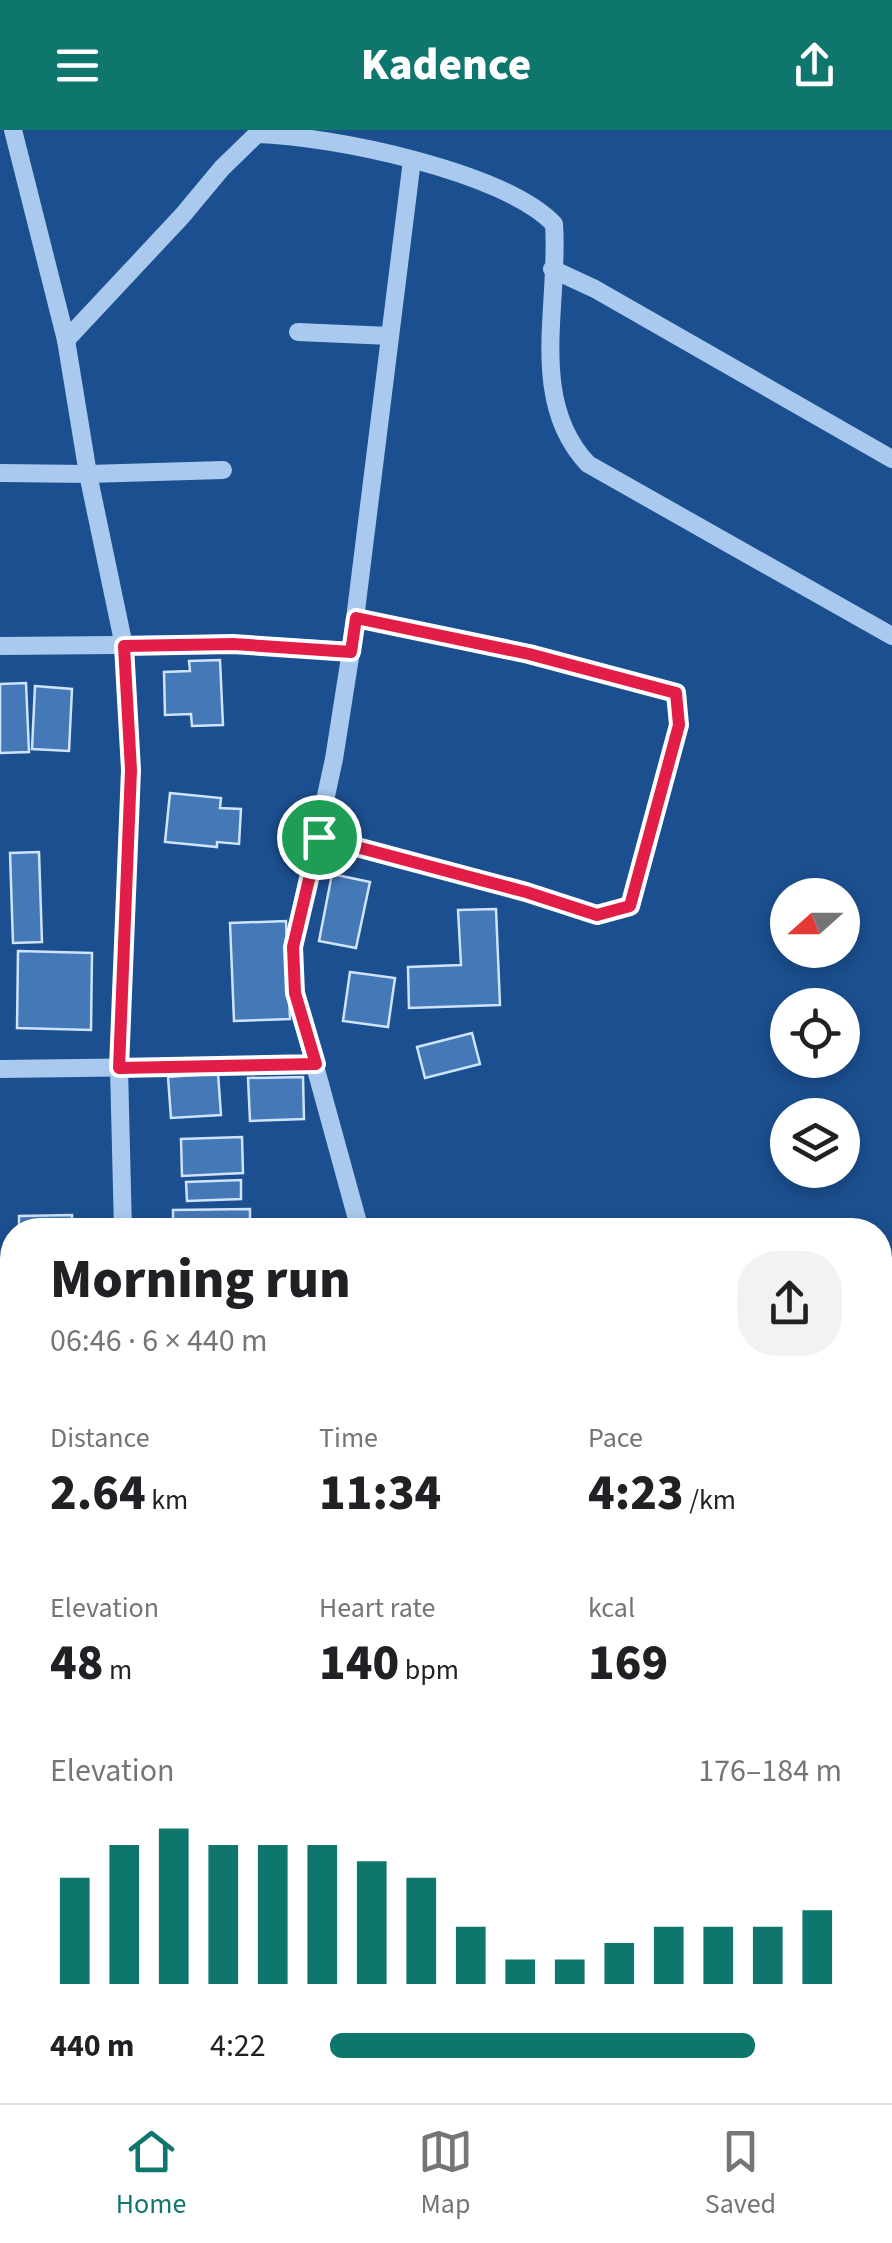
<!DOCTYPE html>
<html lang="en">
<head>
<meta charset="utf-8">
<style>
	body { margin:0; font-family:"Source Sans 3",sans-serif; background:#f2f2f2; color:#202124; height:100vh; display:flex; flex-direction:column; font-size:38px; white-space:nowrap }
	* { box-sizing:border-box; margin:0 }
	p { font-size:32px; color:#757577 }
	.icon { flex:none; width:55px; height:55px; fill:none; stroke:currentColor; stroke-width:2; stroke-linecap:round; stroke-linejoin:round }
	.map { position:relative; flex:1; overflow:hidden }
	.details { position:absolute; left:0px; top:1088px; width:892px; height:888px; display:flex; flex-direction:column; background:#fff; border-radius:40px 40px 0 0; box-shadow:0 5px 15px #0003 }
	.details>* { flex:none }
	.needle { width:65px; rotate:249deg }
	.fabs { position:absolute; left:770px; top:748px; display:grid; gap:20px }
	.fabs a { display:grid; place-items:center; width:90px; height:90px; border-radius:50%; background:#fff; box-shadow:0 5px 15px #0003; font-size:50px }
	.pin { position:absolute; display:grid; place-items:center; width:85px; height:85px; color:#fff; margin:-42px; border:5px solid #fff; border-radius:50%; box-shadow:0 2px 10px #0007 }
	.round { display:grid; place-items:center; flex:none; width:105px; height:105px; border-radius:40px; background:#f2f2f2 }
	.summary { display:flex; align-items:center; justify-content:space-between; height:170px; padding:0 50px }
	h1 { font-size:55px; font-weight:800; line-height:75px }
	.stats { display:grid; grid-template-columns:repeat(3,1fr); gap:15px; height:170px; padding:10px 50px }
	.stats div { display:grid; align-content:center }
	.stats b { font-size:50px; font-weight:800 }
	.stats small { font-size:28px; font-weight:400 }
	.stats p { font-size:28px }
	.chart { height:280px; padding:20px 50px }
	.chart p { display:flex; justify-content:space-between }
	.chart svg { width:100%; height:180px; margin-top:10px; stroke:#0f766e; stroke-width:6 }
	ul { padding:0 50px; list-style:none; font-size:32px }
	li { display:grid; grid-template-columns:160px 120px 1fr; align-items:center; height:75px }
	li i { height:25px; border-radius:12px; background:#0f766e }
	header { display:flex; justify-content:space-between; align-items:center; height:130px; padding:0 50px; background:#0f766e; color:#fff; font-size:45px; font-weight:800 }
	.tab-bar { display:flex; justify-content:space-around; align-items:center; height:140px; border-top:2px solid #e0e0e0; background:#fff; font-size:28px; color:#757577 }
	.tab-bar a { display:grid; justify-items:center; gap:5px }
	.tab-bar .selected { color:#0f766e }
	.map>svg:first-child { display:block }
	.building { fill:#4478b7; stroke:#cfe3fa; stroke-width:2.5 }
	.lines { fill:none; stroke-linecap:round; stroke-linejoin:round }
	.minor { stroke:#a9c9ee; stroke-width:18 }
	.route-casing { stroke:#fff; stroke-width:20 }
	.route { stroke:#e11d48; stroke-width:12 }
</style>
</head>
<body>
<header><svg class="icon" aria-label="menu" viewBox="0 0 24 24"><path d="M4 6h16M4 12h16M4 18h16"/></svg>Kadence<svg class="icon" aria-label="share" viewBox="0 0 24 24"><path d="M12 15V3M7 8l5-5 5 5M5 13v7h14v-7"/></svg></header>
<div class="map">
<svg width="892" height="1973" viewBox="0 0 892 1973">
	<rect width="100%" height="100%" fill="#1b4f8f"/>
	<g class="building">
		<path d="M 220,530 L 223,595 L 192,596 L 191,584 L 165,585 L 164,542 L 190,541 L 189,531 Z"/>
		<path d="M 26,553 L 29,622 L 0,623 L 0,554 Z"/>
		<path d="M 35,556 L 72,559 L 69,621 L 32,619 Z"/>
		<path d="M 170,663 L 221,668 L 220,678 L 241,679 L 239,714 L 217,712 L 217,717 L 165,712 Z"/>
		<path d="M 39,722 L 42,812 L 13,813 L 10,723 Z"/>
		<path d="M 332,744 L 370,752 L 356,818 L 319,811 Z"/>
		<path d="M 496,779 L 500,875 L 409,878 L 408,837 L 461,835 L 458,780 Z"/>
		<path d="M 286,791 L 290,889 L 234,891 L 230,793 Z"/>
		<path d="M 18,821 L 92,823 L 91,900 L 17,898 Z"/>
		<path d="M 350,842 L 395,848 L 388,897 L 343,891 Z"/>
		<path d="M 472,903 L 480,934 L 425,948 L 417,917 Z"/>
		<path d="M 218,943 L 221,985 L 171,988 L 168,947 Z"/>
		<path d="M 303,947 L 304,989 L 250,991 L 248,948 Z"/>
		<path d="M 242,1007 L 243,1043 L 182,1046 L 181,1009 Z"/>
		<path d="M 241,1050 L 241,1069 L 187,1071 L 186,1052 Z"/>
		<path d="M 250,1079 L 250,1100 L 173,1100 L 173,1080 Z"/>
		<path d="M 72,1085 L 72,1100 L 19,1100 L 19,1086 Z"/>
		<path d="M 0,1326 L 11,1328 L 6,1364 L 0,1364 Z"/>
	</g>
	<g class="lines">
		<g class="minor">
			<path d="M 13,0 L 66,210 L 88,344 L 124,516 L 131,640 L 119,938 L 123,1100"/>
			<path d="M 552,139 L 595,159 L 892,329"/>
			<path d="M 298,202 L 390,206"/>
			<path d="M 66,210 L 182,86 L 222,38 L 257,4 C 331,6 503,41 554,94 C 560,173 527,270 588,334 L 892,506"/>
			<path d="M 0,343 L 88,344 L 223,340"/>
			<path d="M 0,516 L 233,514 L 351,521 L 412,30"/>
			<path d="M 351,521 L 334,629 L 293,817 L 295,863 L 360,1100"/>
			<path d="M 319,707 L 526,762 L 597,785 L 631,776 L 679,595 L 677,563 L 529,524 L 356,488"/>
			<path d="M 0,939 L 316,935"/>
			<path d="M 0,1186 L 12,1187"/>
			<path d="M 880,1225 L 890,1211"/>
			<path d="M 880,1552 L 892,1542"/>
		</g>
	</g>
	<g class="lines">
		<g class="route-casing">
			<path id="route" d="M 356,488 L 529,524 L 676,563 L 679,595 L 630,776 L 597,785 L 526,762 L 319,707 L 293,817 L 295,863 L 316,934 L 119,938 L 131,640 L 124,516 L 233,514 L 351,522 Z"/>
		</g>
		<use href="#route" class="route"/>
	</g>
</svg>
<div class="fabs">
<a><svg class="needle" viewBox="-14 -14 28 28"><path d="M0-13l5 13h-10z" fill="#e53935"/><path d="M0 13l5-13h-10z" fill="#757577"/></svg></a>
<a><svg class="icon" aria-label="locate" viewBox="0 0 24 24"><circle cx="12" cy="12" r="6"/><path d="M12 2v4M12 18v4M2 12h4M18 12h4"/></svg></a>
<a><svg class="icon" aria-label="layers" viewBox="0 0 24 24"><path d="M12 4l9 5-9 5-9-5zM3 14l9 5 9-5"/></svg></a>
</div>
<div class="pin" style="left:319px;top:707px;background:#1e9e55"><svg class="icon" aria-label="arrive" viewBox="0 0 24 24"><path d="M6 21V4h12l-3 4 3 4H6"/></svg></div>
<section class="details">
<div class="summary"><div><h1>Morning run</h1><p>06:46 · 6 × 440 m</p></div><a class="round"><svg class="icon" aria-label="share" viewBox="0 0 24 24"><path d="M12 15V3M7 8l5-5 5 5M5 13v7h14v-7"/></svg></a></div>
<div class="stats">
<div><p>Distance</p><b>2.64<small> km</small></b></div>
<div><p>Time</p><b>11:34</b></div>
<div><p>Pace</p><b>4:23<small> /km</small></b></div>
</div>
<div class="stats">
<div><p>Elevation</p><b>48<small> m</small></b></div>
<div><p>Heart rate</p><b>140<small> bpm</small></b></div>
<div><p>kcal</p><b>169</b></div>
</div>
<div class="chart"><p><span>Elevation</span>176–184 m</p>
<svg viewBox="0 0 160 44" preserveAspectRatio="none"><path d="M5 44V18M15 44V10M25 44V6M35 44V10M45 44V10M55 44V10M65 44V14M75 44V18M85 44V30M95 44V38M105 44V38M115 44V34M125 44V30M135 44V30M145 44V30M155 44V26"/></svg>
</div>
<ul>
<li><b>440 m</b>4:22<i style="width:83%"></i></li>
</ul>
</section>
</div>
<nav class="tab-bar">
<a class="selected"><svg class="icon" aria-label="home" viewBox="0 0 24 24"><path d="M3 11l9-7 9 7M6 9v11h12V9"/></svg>Home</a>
<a><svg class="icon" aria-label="map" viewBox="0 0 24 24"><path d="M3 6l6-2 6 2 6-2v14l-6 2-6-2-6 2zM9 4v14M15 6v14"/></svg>Map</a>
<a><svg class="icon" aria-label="saved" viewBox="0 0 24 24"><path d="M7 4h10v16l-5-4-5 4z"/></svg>Saved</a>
</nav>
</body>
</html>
